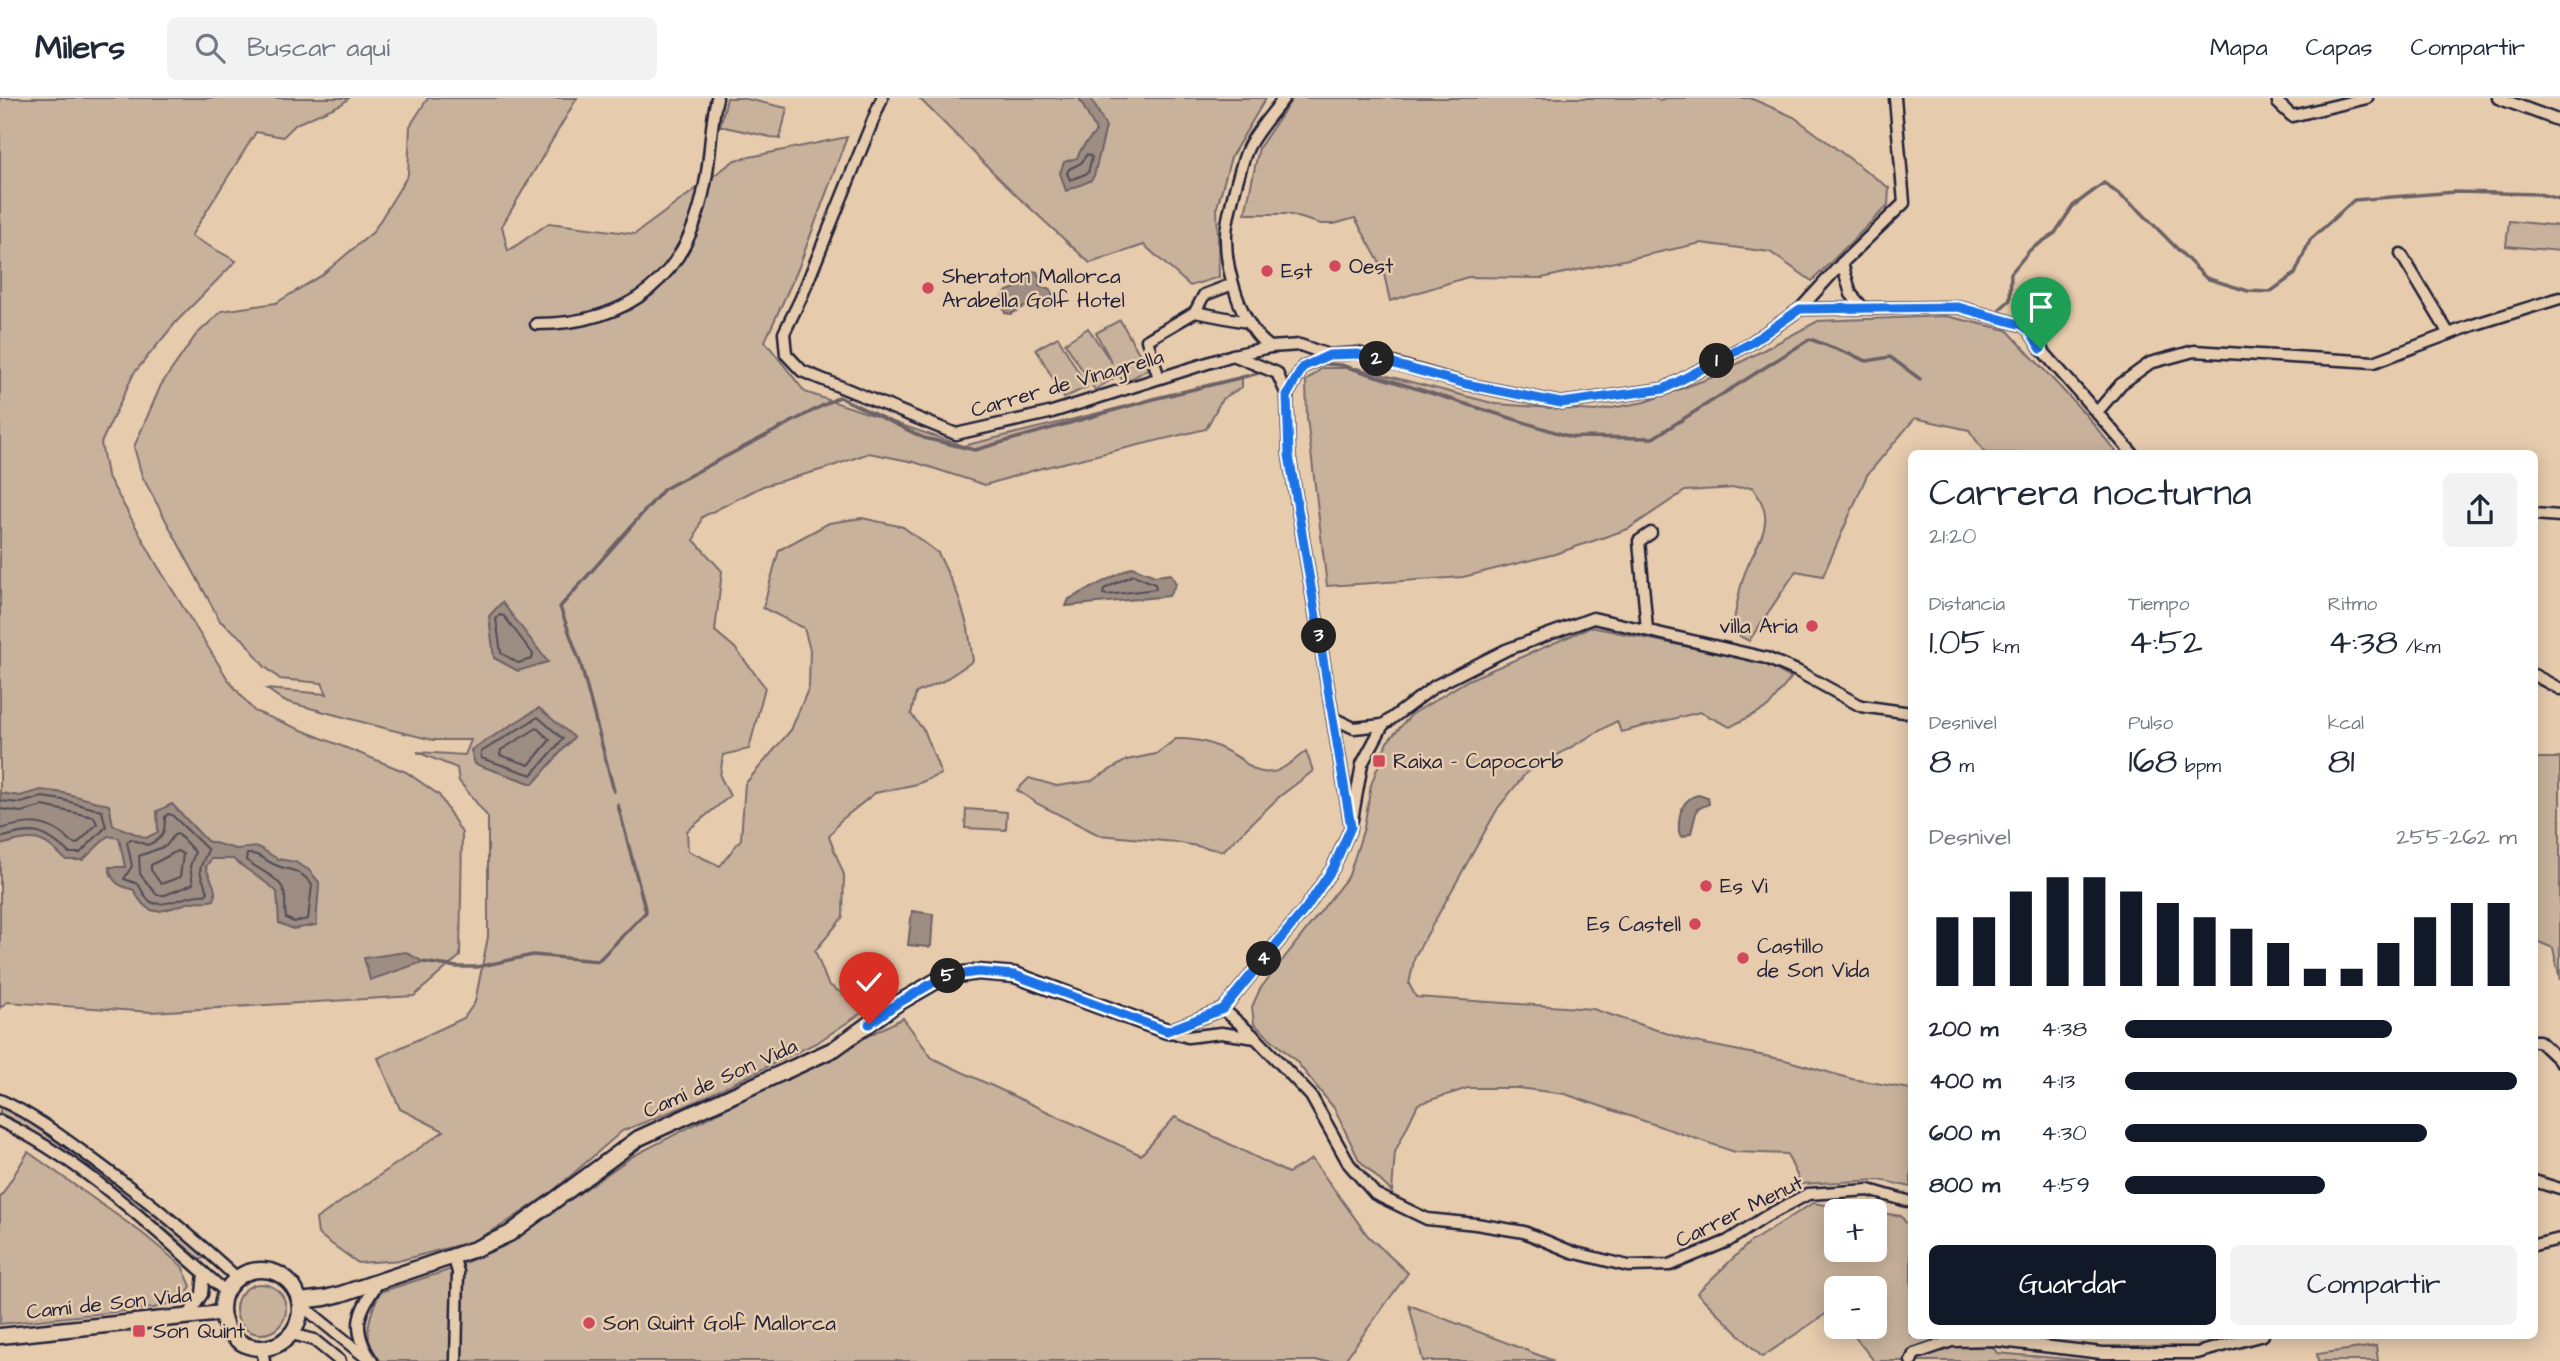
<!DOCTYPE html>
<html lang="es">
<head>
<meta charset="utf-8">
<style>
	body { margin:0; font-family:"Architects Daughter",sans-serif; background:#f2f2f3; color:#1f2937; height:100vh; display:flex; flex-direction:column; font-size:26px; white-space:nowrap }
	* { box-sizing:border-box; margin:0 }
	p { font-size:23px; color:#747a83 }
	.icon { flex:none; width:38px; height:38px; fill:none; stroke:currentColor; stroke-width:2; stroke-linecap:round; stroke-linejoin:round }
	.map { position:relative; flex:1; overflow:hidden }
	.drawer { position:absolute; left:1908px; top:352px; width:630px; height:889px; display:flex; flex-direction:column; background:#fff; border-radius:10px; box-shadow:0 4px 18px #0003 }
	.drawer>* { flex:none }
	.controls { position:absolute; left:1824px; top:1101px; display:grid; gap:14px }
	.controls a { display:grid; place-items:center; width:63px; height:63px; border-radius:10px; background:#fff; box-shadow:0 4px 18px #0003; font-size:35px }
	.pin { position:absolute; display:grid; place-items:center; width:60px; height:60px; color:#fff; margin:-72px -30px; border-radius:50% 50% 50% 0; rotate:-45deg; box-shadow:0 0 7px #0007 }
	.pin .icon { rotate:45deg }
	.km { position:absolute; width:35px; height:35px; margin:-18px; border-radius:50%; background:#222; color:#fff; font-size:19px; line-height:35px; text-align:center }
	.round { display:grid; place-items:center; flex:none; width:74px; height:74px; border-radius:10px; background:#f2f2f3 }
	.headline { display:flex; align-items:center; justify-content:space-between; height:119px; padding:0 21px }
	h1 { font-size:38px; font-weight:600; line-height:52px }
	.stats { display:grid; grid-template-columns:repeat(3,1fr); gap:10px; height:119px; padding:7px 21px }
	.stats div { display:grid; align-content:center }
	.stats b { font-size:35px; font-weight:600 }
	.stats small { font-size:19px; font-weight:400 }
	.stats p { font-size:19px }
	.chart { height:196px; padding:14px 21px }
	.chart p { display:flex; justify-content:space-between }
	.chart svg { width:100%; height:126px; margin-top:7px; stroke:#111827; stroke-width:6 }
	.cta { display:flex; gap:14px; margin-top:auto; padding:14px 21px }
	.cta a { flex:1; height:80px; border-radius:10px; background:#111827; color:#fff; font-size:28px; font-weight:600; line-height:80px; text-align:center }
	.cta a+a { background:#f2f2f3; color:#1f2937 }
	ul { padding:0 21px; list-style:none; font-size:23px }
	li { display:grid; grid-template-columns:112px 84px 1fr; align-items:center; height:52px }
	li i { height:18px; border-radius:9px; background:#111827 }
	header { display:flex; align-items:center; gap:42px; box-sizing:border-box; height:98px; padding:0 35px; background:#fff; border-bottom:2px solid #e0e1e3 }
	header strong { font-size:33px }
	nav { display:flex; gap:38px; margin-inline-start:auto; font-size:24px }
	.search { width:490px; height:63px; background:#f2f2f3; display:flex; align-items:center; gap:18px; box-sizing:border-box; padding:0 24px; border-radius:10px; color:#747a83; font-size:26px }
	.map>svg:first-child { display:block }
	.green { fill:#c9b29c; stroke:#766a6c; stroke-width:2 }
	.water { fill:#9d8d83; stroke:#6c6266; stroke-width:2 }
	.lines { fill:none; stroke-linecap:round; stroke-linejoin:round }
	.shore { stroke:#534d58; stroke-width:2 }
	.stream { stroke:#6c6266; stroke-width:3.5 }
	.street-casing { stroke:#22223b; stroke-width:15 }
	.secondary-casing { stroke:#22223b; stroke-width:19 }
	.street { stroke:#e6cbad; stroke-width:10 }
	.secondary { stroke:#e6cbad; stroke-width:14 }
	.route-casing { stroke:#fff; stroke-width:14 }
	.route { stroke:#1a73e8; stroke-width:9 }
	.poi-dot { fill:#d1495b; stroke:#e6cbad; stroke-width:2.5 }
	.labels { text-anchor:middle; stroke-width:5; stroke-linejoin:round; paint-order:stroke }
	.poi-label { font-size:21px; fill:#22223b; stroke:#e6cbad; text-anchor:start }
	.street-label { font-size:21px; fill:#22223b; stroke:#e6cbad }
</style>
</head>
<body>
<header>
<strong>Milers</strong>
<div class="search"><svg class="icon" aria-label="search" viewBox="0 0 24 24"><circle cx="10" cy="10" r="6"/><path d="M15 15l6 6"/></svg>Buscar aquí</div>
<nav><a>Mapa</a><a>Capas</a><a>Compartir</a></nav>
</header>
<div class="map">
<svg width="2560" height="1263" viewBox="0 0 2560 1263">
	<rect width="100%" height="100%" fill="#e6cbad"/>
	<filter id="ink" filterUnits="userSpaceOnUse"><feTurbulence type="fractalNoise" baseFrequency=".0143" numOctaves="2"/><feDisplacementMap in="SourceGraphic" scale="14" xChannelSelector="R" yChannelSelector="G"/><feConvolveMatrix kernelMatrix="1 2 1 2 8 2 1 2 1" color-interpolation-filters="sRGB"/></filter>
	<g filter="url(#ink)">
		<g class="green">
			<path d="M 0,0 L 349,0 L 342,6 L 296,26 L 283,39 L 256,34 L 191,138 L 236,163 L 177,223 L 134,275 L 101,345 L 107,377 L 157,467 L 229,583 L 254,613 L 406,674 L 439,697 L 462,735 L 460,858 L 414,898 L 151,914 L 7,904 L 0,910 Z"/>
			<path d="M 428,0 L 577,0 L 502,128 L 508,153 L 549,125 L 635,136 L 735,62 L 847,39 L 798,171 L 765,243 L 805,294 L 963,348 L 1242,280 L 1242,289 L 1222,301 L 1206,331 L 1038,371 L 985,387 L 914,364 L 869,355 L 824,371 L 763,388 L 702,419 L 694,442 L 722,473 L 715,533 L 735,550 L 765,589 L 749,651 L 723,657 L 720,678 L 730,698 L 687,733 L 688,753 L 720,768 L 741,741 L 745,686 L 791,632 L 809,589 L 810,552 L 804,530 L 763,510 L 779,452 L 829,425 L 862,420 L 903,429 L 938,455 L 958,497 L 968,530 L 973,563 L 943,583 L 916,595 L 911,616 L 925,634 L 941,676 L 917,686 L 875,695 L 840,723 L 829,739 L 844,777 L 843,819 L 815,853 L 828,886 L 866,912 L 818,944 L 693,1005 L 622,1033 L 552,1094 L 501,1128 L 473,1143 L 402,1162 L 358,1165 L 318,1136 L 316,1121 L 444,1033 L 400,1011 L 378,960 L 464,920 L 475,904 L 488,839 L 488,719 L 459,683 L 457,670 L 417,654 L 465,657 L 471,642 L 433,642 L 388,631 L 284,603 L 267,591 L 327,596 L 322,585 L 280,581 L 264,568 L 243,541 L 220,523 L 142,378 L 134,349 L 161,287 L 196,237 L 222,213 L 276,205 L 322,177 L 373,134 L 408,77 L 410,28 Z"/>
			<path d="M 727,0 L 742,0 L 787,10 L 780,41 L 720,28 Z"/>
			<path d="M 919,0 L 1266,0 L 1231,59 L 1217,109 L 1219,179 L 1190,188 L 1144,147 L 1090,165 L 1017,98 Z"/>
			<path d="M 1293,0 L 1653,0 L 1659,2 L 1667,0 L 1750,0 L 1794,19 L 1889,90 L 1888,107 L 1812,183 L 1770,154 L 1701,145 L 1542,180 L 1468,179 L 1390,203 L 1383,171 L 1355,120 L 1334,126 L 1321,126 L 1288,116 L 1245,116 L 1259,50 Z"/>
			<path d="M 2509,123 L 2560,128 L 2560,153 L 2506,148 Z"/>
			<path d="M 1946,218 L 2007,232 L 2086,317 L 2117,355 L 1985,355 L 1969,332 L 1915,320 L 1867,377 L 1823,478 L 1796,473 L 1749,543 L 1732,534 C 1735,517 1738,497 1743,480 C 1755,444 1781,426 1752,389 L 1685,393 L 1628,431 L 1555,456 L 1463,479 L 1327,488 L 1307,320 L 1306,283 L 1322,270 L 1357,270 L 1496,306 L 1595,313 L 1645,304 L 1713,279 L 1818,223 Z"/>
			<path d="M 1120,222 L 1148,271 L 1124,285 L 1119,277 L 1095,292 L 1065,245 L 1088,230 L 1112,265 L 1096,235 Z"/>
			<path d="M 1058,239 L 1087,289 L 1064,300 L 1036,251 Z"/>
			<path d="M 1591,529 L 1762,564 L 1791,580 L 1768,609 L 1730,629 L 1700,614 L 1621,634 L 1617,623 L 1526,675 L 1498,710 L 1415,858 L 1409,886 L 1416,899 L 1593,911 L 1690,943 L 1785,962 L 1852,981 L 1911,991 L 1911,1089 L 1880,1082 L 1801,1086 L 1787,1056 L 1735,1054 L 1565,996 L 1518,990 L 1468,990 L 1418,1006 L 1395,1054 L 1392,1094 L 1359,1062 L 1334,1010 L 1296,963 L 1254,926 L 1252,909 L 1260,891 L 1349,777 L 1364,730 L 1371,687 L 1387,644 L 1411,617 L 1468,582 Z"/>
			<path d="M 1176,641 C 1198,640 1215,646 1234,657 C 1249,665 1253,677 1273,674 C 1284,672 1297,660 1306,653 L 1313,673 L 1279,699 L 1223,753 L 1175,744 L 1099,737 L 1038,706 L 1017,692 L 1029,680 L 1057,688 L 1091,683 L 1127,662 L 1156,656 Z"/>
			<path d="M 2534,660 L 2560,660 L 2560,882 L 2553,850 L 2534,842 Z"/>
			<path d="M 966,711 L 1007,714 L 1006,732 L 965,730 Z"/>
			<path d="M 903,920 L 932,960 L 1141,1057 L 1175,1019 L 1288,1075 L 1312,1061 L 1368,1138 L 1408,1175 L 1344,1263 L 381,1263 C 360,1243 369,1217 380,1194 L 446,1173 L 502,1149 L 633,1058 Z"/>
			<path d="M 0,1009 C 76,1045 141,1104 205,1158 L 201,1162 C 138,1108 74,1053 0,1015 Z"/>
			<path d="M 28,1054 L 142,1135 L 182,1168 L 191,1188 L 185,1201 L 154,1210 L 0,1226 L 0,1100 Z"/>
			<path d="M 1813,1105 L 1865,1113 L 1836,1113 L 1836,1152 L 1874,1152 L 1874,1114 L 1901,1118 L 1911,1132 L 1911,1237 L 1985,1237 L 1997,1255 L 2089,1263 L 1874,1263 L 1847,1229 L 1874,1228 L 1874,1190 L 1836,1190 L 1836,1214 L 1833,1211 L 1762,1259 L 1697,1195 L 1749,1145 Z"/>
			<circle cx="261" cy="1211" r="25"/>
			<path d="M 1409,1207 L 1554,1263 L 1423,1263 Z"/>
			<path d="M 2376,1248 L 2378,1263 L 2318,1263 L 2317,1256 Z"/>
		</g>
		<g class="water">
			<path d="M 1079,0 L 1091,0 L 1106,29 L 1094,78 L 1090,83 L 1066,93 L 1060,75 L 1064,64 L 1077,60 C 1083,44 1088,45 1096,33 Z"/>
			<path d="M 1031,173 L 1037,174 L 1040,181 L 1039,188 L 1043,190 L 1049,190 L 1053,197 L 1048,210 L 1032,205 L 1011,216 L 1005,215 L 1001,201 L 1007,193 L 1018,189 L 1026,175 Z"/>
			<path d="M 1132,469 L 1155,478 L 1171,476 L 1176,486 L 1169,498 L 1066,508 L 1069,501 Z"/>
			<path d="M 502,504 L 548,564 L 518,573 L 494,560 L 489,518 Z"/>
			<path d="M 539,610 L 574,639 L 533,686 L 475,666 L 471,652 Z"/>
			<path d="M 41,692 L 64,695 L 109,707 L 113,727 L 146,740 L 158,734 L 157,713 L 172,706 L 207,743 L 236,751 L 258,749 L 278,761 L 295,764 L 309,772 L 319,784 C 319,799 316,811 317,827 L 293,831 L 279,825 L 277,794 C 264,781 247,773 233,761 L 211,761 L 206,769 C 209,781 218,789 214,802 C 206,805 200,802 192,804 C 165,810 150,826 134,792 C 119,788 112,785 109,769 L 125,769 L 119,740 L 108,738 L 83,762 L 66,762 C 39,736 35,738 0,747 L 0,695 L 20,698 Z"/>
			<path d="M 1698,697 L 1708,700 L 1709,706 L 1697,711 L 1691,735 L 1683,739 L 1679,735 C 1678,719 1681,701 1698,697 Z"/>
			<path d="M 912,813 L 933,816 L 931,848 L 929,849 L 908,847 Z"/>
			<path d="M 406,854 L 423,864 L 370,882 L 364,860 Z"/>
		</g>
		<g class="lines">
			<g class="shore">
				<path d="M 1087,56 L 1092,59 L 1088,75 L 1070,82 L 1067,75 L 1069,71 L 1081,65 Z"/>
				<path d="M 1133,477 L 1155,486 L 1156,491 L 1107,497 L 1103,496 L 1104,491 Z"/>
				<path d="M 500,517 L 504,518 L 533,556 L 532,561 L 518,565 L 501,555 L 496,521 Z"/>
				<path d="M 538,619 L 563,641 L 532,677 L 481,660 L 481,654 Z"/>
				<path d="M 537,630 L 550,642 L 529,667 L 500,657 L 501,652 Z"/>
				<path d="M 0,703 L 21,705 L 42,699 L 63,702 L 102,713 L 106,729 L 80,755 L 69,755 C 43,731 33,730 0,740"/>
				<path d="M 0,711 L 21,714 L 43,708 L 94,719 L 97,726 L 77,746 C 69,745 66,738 59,734 C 39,721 22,725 0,731"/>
				<path d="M 168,716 L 172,717 L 208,752 C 197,776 198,770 208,794 L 205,797 C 189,795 164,811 151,804 C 145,800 142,792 138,786 L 124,781 L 132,768 L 127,744 L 131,741 L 147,747 C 163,741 165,736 165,719 Z"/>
				<path d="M 178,736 L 195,754 L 190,768 L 193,786 L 165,797 L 157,797 L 140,776 L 139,758 L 166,748 L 174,737 Z"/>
				<path d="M 177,753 L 183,756 L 180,779 L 161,786 L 151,772 L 151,767 Z"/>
				<path d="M 247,756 C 259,755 263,761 273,766 C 290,774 299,769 312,787 L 308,821 L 294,824 L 286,820 C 284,811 287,799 283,791 C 277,778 257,771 246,762 Z"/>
			</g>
			<g class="stream">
				<path d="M 2000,211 L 2010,202 L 2011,175 L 2030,152 L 2055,135 L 2073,108 L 2104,85 L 2139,112 L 2206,180 L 2248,193 L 2270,194 L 2295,176 L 2310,142 L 2354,102 L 2455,94 L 2539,96 L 2560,101"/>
				<path d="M 1326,266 L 1341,267 L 1571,339 L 1653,340 L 1810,241 L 1867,263 L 1890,259 L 1920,281"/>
				<path d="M 614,693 L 581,567 L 560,509 L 664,391 L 839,299 L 924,340 L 975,352 L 1157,300 L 1259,275"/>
				<path d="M 423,864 L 457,869 L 477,869 L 533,857 L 598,863 L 646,814 L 618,707"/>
			</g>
			<g class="street-casing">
				<g id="street">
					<path d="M 882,0 L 801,200 L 784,235 L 786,256 L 802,273 L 956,336 L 1049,315 L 1233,257 L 1270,249 L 1300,247 L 1329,257"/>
					<path d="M 2278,0 L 2278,5 L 2292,18 L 2367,0"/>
					<path d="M 2498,0 L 2560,23"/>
					<path d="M 2401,156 L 2449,236"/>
					<path d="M 1842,165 L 1851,196 L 1863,210"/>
					<path d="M 1800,211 L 1958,209 L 2022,227 L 2029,232 L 2041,251 L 2132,355"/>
					<path d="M 1195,214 L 1204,197 L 1233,186"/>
					<path d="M 536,226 C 630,226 688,179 705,86 C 711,57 710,28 717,0"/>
					<path d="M 1270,249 C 1241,229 1225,171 1226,137 C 1226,122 1242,61 1249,48 C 1258,31 1273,15 1284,0"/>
					<path d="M 1159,280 L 1147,242 L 1195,214 L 1247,224"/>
					<path d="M 1287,297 L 1303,269 L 1329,257 L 1358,255 L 1466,286 L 1561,305 L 1664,291 L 1751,245 L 1800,211 L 1842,165 L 1904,105 L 1895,0"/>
					<path d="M 2097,314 L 2121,286 L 2150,265 L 2194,253 L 2374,264 L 2473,227 L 2560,200"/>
					<path d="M 2534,416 L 2560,418"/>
					<path d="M 1647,531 L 1639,443 L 1651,435"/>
					<path d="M 2534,577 L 2560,591"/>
					<path d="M 1333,620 L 1354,630 L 1383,627"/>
					<path d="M 1352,722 L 1362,666 L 1383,627 L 1435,588 L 1506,552 L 1593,520 L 1766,560 L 1797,573 L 1861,608 L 1911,615"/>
					<path d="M 1223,911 L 1256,940 L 1311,998 L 1349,1066 L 1375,1096 L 1427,1121 L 1476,1126 L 1524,1134 L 1572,1154 L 1628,1168 L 1670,1167 L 1728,1143 L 1765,1119 L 1808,1096 L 1869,1092 L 1911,1104"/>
					<path d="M 1167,933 L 1223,911 L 1306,810 L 1333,770 L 1351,729 L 1289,357 L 1287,297 L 1277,275 L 1233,257"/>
					<path d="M 1168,933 L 1188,939 L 1221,935 L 1256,940"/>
					<path d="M 2534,943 L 2539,943 L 2560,963"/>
					<path d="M 0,1002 C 34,1017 65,1041 95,1063 C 145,1100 192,1138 237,1180"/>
					<path d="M 0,1023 C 85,1063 155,1133 226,1194"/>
					<path d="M 2534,1083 L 2560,1091"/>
					<path d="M 2534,1147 L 2560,1141"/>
					<path d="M 453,1158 L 458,1174 L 456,1263"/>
					<path d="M 300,1206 L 368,1261"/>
					<path d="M 188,1218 L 202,1196 L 204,1175"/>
					<path d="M 292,1236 L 314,1242 L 340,1263"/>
					<path d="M 262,1251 L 264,1263"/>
					<path d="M 372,1263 C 351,1231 357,1215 378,1185"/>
					<path d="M 1911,1263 L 1914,1256 L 1952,1243 L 1993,1242 L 2102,1255 L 2197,1255 L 2263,1237"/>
				</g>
			</g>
			<g class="secondary-casing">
				<g id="secondary">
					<circle cx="261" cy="1211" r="39"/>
					<path d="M 300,1203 L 325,1200 L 341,1196 L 475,1151 L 509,1136 L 639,1040 L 834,951 L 895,907 L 943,879 L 978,874 L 1015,877 L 1167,933"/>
					<path d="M 0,1238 L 222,1215"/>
				</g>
			</g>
			<use href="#street" class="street"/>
			<use href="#secondary" class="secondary"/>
		</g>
	</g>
	<g class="lines" filter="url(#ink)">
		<g class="route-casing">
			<path id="route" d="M 869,926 L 895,907 L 943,879 L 978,874 L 1015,877 L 1167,933 L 1223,911 L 1306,810 L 1333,770 L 1351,729 L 1289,357 L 1287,297 L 1303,269 L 1329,257 L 1358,256 L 1466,286 L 1561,305 L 1664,291 L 1751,245 L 1800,211 L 1958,209 L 2022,227 L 2029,232 L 2041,251"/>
		</g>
		<use href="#route" class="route"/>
	</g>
	<g class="poi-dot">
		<circle cx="1335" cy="168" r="7"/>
		<circle cx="1267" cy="173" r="7"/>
		<circle cx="928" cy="190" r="7"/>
		<circle cx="1812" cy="528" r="7"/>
		<rect x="1372" y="656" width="14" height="14" rx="3.5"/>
		<circle cx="1706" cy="788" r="7"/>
		<circle cx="1695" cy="826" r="7"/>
		<circle cx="1743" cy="860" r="7"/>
		<circle cx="589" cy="1225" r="7"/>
		<rect x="132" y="1226" width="14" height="14" rx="3.5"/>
	</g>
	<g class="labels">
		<g class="poi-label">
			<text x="1349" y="175">Oest</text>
			<text x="1281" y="180">Est</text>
			<text x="942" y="185">Sheraton Mallorca<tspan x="942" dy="24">Arabella Golf Hotel</tspan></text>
			<text x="1798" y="535" text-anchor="end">villa Aria</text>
			<text x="1393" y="670">Raixa - Capocorb</text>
			<text x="1720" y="795">Es Vi</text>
			<text x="1681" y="833" text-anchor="end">Es Castell</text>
			<text x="1757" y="855">Castillo<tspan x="1757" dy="24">de Son Vida</tspan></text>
			<text x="603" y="1232">Son Quint Golf Mallorca</text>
			<text x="153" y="1240">Son Quint</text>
		</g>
		<g class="street-label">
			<text transform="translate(1067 285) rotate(-16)" y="7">Carrer de Vinagrella</text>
			<text transform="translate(720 980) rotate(-24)" y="7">Camí de Son Vida</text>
			<text transform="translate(1739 1113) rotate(-26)" y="7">Carrer Menut</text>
			<text transform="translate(109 1205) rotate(-6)" y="7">Camí de Son Vida</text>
		</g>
	</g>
</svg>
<div class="controls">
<a>+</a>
<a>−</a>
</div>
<div class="pin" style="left:2041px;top:251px;background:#1e9e55"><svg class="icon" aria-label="arrive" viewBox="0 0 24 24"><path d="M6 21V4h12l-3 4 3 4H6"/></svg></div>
<div class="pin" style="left:869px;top:926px;background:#d93025"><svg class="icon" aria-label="check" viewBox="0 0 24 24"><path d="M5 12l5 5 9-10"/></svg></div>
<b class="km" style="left:1717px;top:263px">1</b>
<b class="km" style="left:1377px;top:261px">2</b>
<b class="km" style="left:1319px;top:538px">3</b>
<b class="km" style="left:1264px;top:861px">4</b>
<b class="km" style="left:948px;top:878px">5</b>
<section class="drawer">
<div class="headline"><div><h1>Carrera nocturna</h1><p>21:20</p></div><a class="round"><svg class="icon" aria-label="share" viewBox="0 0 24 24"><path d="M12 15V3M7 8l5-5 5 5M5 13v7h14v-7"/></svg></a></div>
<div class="stats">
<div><p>Distancia</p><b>1.05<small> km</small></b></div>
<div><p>Tiempo</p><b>4:52</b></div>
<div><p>Ritmo</p><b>4:38<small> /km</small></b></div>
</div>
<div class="stats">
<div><p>Desnivel</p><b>8<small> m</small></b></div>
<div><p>Pulso</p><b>168<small> bpm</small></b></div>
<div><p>kcal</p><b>81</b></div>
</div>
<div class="chart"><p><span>Desnivel</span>255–262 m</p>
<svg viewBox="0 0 160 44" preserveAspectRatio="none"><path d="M5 44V20M15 44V20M25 44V11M35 44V6M45 44V6M55 44V11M65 44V15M75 44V20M85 44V24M95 44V29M105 44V38M115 44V38M125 44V29M135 44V20M145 44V15M155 44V15"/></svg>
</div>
<ul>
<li><b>200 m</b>4:38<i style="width:68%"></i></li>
<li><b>400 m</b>4:13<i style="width:100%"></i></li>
<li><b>600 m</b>4:30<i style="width:77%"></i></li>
<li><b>800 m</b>4:59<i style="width:51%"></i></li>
</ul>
<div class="cta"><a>Guardar</a><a>Compartir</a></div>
</section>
</div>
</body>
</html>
